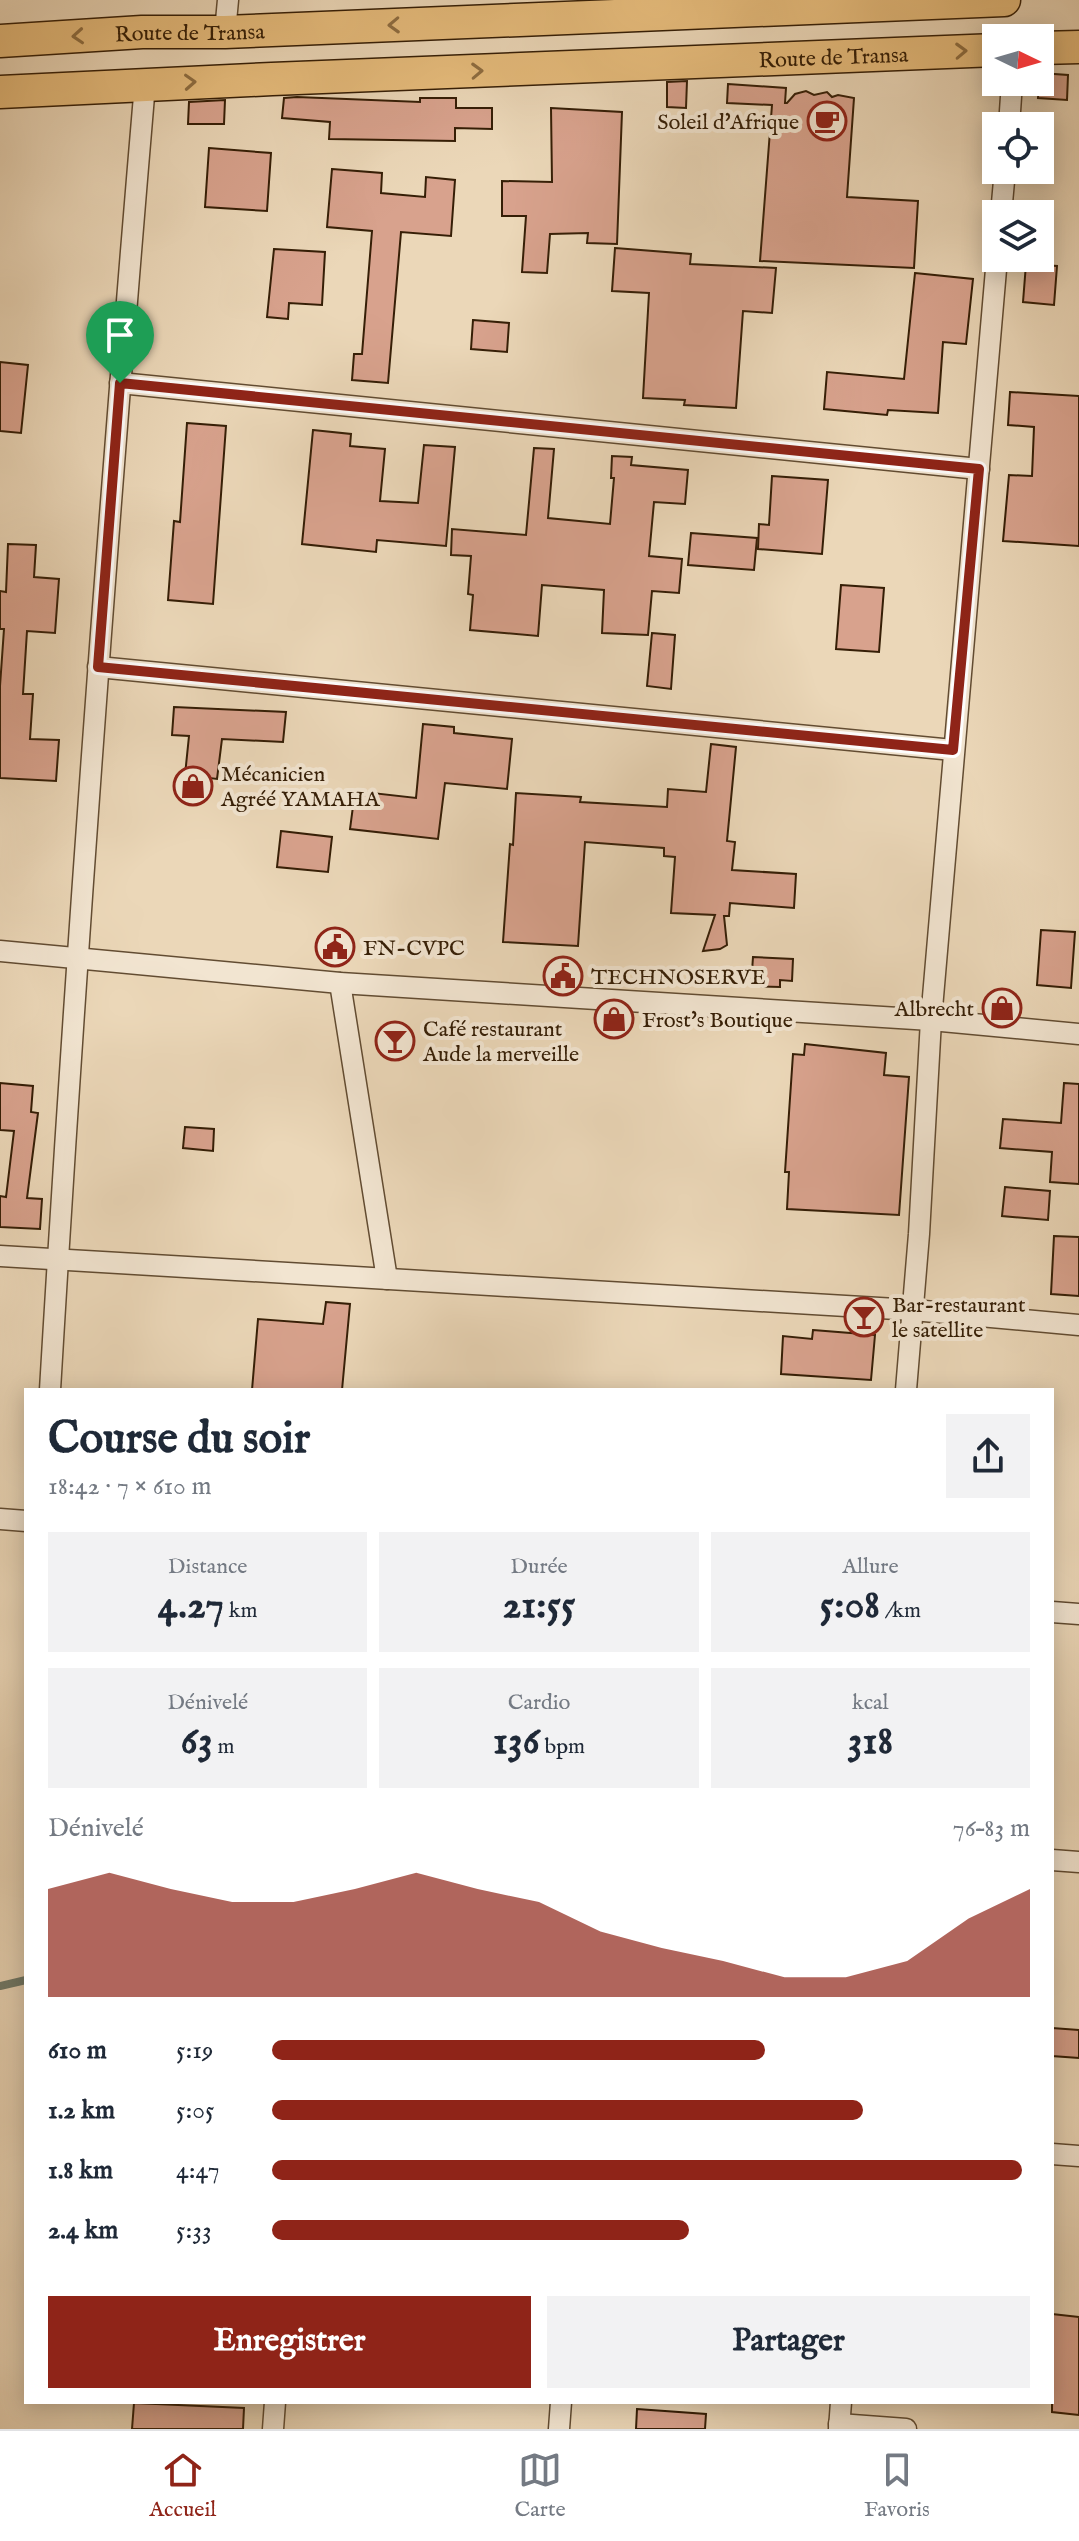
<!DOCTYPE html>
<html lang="fr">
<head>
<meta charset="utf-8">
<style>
	body { margin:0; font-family:"IM FELL English",serif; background:#f2f2f3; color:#1f2937; height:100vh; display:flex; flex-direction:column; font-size:30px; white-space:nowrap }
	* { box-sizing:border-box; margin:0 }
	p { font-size:26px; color:#747a83 }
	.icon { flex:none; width:44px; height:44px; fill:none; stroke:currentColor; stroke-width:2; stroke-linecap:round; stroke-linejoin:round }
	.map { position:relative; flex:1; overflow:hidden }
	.side { position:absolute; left:24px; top:1388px; width:1030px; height:1016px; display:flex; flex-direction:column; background:#fff; border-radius:0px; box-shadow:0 4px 20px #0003 }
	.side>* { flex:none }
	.needle { width:52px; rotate:95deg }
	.buttons { position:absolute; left:982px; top:24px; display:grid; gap:16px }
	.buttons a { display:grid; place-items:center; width:72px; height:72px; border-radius:0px; background:#fff; box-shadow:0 4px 20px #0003; font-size:40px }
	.pin { position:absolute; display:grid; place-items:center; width:68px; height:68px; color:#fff; margin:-82px -34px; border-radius:50% 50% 50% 0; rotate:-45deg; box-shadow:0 0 8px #0007 }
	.pin .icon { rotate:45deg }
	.round { display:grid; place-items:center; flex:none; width:84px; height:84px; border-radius:0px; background:#f2f2f3 }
	.headline { display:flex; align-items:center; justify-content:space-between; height:136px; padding:0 24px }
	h1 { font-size:44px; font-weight:700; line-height:60px }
	.stats { display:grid; grid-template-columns:repeat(3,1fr); gap:12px; height:136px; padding:8px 24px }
	.stats div { display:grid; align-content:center; border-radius:0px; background:#f2f2f3; text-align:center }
	.stats b { font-size:40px; font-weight:700 }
	.stats small { font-size:22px; font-weight:400 }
	.stats p { font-size:22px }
	.chart { height:224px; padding:16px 24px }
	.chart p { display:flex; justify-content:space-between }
	.chart svg { width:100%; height:144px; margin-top:8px; fill:#8f2418; opacity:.7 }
	.primary-button { display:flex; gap:16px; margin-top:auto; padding:16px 24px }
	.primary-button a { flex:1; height:92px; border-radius:0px; background:#8f2418; color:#fff; font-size:32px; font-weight:700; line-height:92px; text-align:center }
	.primary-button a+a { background:#f2f2f3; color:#1f2937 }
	ul { padding:0 24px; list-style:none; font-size:26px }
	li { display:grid; grid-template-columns:128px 96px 1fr; align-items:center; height:60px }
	li i { height:20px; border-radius:10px; background:#8f2418 }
	.menu { display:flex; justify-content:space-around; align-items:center; height:112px; border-top:2px solid #e0e1e3; background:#fff; font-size:22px; color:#747a83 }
	.menu a { display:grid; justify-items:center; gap:4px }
	.menu .on { color:#8f2418 }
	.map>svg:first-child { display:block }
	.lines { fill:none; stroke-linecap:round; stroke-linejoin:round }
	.stream { stroke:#707b6c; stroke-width:8 }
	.building { fill:#d8a28d; stroke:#351e06; stroke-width:2 }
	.minor-casing { stroke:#624c32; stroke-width:23 }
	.primary-casing { stroke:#351e06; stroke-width:35 }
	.minor { stroke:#f2e5d1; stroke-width:20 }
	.primary { stroke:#e6bc7c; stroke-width:32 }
	.oneway { stroke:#8e6d41 }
	.route-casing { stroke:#fff; stroke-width:16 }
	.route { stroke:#8f2418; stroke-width:10 }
	.labels { text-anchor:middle; stroke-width:8; stroke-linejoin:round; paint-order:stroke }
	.street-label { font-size:22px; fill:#351e06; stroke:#f2e5d1 }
	.poi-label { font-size:22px; fill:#351e06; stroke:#f2e5d1; text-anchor:start }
</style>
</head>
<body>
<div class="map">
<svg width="1079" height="2429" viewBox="0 0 1079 2429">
	<rect width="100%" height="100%" fill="#ebd7b8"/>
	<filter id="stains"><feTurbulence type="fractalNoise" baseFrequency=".0025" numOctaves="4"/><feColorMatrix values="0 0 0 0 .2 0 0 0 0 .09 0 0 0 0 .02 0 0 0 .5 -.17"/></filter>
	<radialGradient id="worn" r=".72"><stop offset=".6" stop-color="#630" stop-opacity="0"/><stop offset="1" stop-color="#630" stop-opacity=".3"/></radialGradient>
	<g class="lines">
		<path class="stream" d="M 0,1986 L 26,1980"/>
	</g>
	<g class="building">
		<path d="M 1040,73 L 1068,75 L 1067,100 L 1038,98 Z"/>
		<path d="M 687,81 L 686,108 L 667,107 L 667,82 Z"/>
		<path d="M 728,84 L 786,88 L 785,103 L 787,103 L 795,94 L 806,91 L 814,95 L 827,92 L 832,97 L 838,95 L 854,98 L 847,197 L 918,201 L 914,268 L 760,261 L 772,105 L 727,103 Z"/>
		<path d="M 297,97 L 420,102 L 420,98 L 456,98 L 456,108 L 492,108 L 492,129 L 455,128 L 455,141 L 329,139 L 330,122 L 282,118 L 284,98 Z"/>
		<path d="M 225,100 L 224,124 L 188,124 L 189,102 Z"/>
		<path d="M 551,108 L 622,112 L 617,244 L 587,243 L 588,233 L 550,234 L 547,273 L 522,272 L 526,216 L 502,216 L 502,181 L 552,182 Z"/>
		<path d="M 209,148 L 271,153 L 267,211 L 205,207 Z"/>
		<path d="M 332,169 L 382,173 L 381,193 L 425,197 L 426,177 L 455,180 L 451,236 L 401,232 L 388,383 L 352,380 L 354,354 L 362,354 L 372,231 L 327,227 Z"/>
		<path d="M 615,248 L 691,254 L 690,264 L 776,268 L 772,313 L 743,311 L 736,408 L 684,405 L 685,400 L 643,398 L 649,293 L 612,291 Z"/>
		<path d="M 274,249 L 325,252 L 322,305 L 289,303 L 288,319 L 267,317 Z"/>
		<path d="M 1026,264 L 1057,266 L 1054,305 L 1023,302 Z"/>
		<path d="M 915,273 L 973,279 L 966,344 L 943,342 L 938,413 L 888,410 L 887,415 L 824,409 L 827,372 L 904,379 Z"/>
		<path d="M 473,320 L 509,323 L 507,352 L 471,349 Z"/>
		<path d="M 0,362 L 28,365 L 21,433 L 0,431 Z"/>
		<path d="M 1010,392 L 1079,396 L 1079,546 L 1003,541 L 1009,475 L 1032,476 L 1034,427 L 1008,425 Z"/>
		<path d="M 187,423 L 226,426 L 213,604 L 168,600 L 174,521 L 180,522 Z"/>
		<path d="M 313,430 L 351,434 L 350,446 L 385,449 L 380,501 L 418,503 L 424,445 L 455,447 L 446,546 L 377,540 L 376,552 L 302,544 Z"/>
		<path d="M 534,448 L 554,449 L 548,518 L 610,524 L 614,478 L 611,478 L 612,456 L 632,457 L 631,465 L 688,470 L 685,504 L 654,502 L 649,556 L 682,559 L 679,593 L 652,591 L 648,635 L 602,633 L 604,590 L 542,585 L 538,636 L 470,630 L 473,595 L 468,594 L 471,556 L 451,555 L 452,529 L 526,535 Z"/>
		<path d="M 772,476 L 828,480 L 822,554 L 758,549 L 759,524 L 769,525 Z"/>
		<path d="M 691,533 L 757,538 L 754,570 L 688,565 Z"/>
		<path d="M 8,544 L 36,545 L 34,577 L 59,579 L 55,633 L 27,631 L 23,694 L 33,694 L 30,739 L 59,740 L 56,781 L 0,778 L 0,686 L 4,629 L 0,629 L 0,591 L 6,592 Z"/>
		<path d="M 841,585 L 884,588 L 879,652 L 836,649 Z"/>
		<path d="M 652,633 L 675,635 L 671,689 L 647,686 Z"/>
		<path d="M 174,707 L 286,712 L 283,742 L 222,739 L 217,779 L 185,775 L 189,736 L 172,735 Z"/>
		<path d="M 423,724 L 454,727 L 454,733 L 512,739 L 507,789 L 445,783 L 438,839 L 350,829 L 355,791 L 416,798 Z"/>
		<path d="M 711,744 L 736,747 L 727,841 L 735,842 L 732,870 L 796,874 L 794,908 L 730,903 L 729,916 L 724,916 L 727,945 L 720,949 L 703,951 L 715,915 L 671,913 L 675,857 L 664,856 L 664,848 L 585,842 L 578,946 L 503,942 L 510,844 L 513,845 L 516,793 L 581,797 L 580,802 L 667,807 L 668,789 L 706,792 Z"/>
		<path d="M 281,831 L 332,837 L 328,872 L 277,867 Z"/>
		<path d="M 1041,930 L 1075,932 L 1071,988 L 1037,985 Z"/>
		<path d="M 753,957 L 793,959 L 792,981 L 780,980 L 780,987 L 751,986 Z"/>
		<path d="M 805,1044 L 886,1053 L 884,1075 L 909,1077 L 899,1215 L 787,1209 L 789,1172 L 785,1172 L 793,1054 L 804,1055 Z"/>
		<path d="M 0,1083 L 33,1086 L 31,1112 L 38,1113 L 27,1198 L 42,1199 L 40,1229 L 0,1227 L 0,1196 L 6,1197 L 14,1131 L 0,1130 Z"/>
		<path d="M 1064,1083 L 1079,1084 L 1079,1184 L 1050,1182 L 1052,1152 L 1000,1148 L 1003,1119 L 1061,1123 Z"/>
		<path d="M 185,1127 L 214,1129 L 213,1151 L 183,1148 Z"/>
		<path d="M 1005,1187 L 1050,1191 L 1048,1220 L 1002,1216 Z"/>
		<path d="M 1054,1236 L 1079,1237 L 1079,1296 L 1051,1294 Z"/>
		<path d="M 326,1302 L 350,1304 L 342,1390 L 252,1390 L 258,1319 L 323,1324 Z"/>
		<path d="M 813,1330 L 875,1335 L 871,1380 L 781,1374 L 783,1336 L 812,1339 Z"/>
		<path d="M 1052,2028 L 1079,2030 L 1079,2058 L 1052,2056 Z"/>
		<path d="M 1052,2314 L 1079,2317 L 1079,2415 L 1052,2412 Z"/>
		<path d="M 134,2403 L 244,2408 L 243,2429 L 132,2429 Z"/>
		<path d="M 637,2409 L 706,2414 L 705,2429 L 636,2429 Z"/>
	</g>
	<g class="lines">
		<g class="minor-casing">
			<g id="minor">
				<path d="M 225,32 L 228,0"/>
				<path d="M 1009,126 L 1012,82"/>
				<path d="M 1001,214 L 1005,170"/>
				<path d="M 120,383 L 979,469"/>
				<path d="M 98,667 L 953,750"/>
				<path d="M 0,951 L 340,983 L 931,1020 L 1079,1034"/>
				<path d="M 340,983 L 387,1279"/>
				<path d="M 0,1256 L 913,1310 L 1079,1325"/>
				<path d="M 50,1390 C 76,954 108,519 145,84"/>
				<path d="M 906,1390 L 919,1234 L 931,1020 L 997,258"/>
				<path d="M 0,1519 L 26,1521"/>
				<path d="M 1052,1612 L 1079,1614"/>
				<path d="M 1052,1860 L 1079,1862"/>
				<path d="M 1052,2154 L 1079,2156"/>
				<path d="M 839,2424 L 906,2429"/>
				<path d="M 273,2429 L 275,2402"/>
				<path d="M 559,2429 L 561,2402"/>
				<path d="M 839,2429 L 841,2402"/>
			</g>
		</g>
		<g class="primary-casing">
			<g id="primary">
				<path id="s1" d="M 0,41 L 142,32 L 225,32 L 1004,0"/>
				<path d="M 1040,48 L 1079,47"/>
				<path id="s2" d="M 0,92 L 272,79 L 996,50"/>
			</g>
		</g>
		<use href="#minor" class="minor"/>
		<use href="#primary" class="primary"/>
	</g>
	<defs><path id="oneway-chevron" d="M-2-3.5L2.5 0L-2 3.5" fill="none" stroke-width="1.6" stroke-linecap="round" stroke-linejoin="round" transform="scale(2)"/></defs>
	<g class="oneway">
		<use href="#oneway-chevron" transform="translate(394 25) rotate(178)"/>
		<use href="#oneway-chevron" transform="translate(78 36) rotate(176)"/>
		<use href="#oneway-chevron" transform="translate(961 51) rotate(-2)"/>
		<use href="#oneway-chevron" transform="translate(477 71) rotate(-2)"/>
		<use href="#oneway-chevron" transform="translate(190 82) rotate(-3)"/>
	</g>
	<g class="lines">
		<g class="route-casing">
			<path id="route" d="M 120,383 L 979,469 L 953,750 L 98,667 Z"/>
		</g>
		<use href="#route" class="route"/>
	</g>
	<defs>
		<g id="cafe-ring" transform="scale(2)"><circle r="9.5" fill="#f2e5d1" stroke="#8f2418" stroke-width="1.5"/><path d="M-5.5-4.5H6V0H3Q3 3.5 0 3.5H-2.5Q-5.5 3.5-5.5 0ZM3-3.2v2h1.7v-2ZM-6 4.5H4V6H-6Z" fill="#8f2418"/></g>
		<g id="shop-ring" transform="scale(2)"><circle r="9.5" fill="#f2e5d1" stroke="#8f2418" stroke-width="1.5"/><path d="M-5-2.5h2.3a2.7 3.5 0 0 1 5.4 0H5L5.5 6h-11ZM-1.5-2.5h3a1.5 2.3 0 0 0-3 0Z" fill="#8f2418"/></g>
		<g id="civic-ring" transform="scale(2)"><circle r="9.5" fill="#f2e5d1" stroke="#8f2418" stroke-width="1.5"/><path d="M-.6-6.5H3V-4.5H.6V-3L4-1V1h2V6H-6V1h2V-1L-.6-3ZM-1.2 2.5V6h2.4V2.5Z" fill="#8f2418"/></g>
		<g id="bar-ring" transform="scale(2)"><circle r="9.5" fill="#f2e5d1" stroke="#8f2418" stroke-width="1.5"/><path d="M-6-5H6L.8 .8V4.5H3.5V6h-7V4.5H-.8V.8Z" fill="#8f2418"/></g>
	</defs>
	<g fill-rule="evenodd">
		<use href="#cafe-ring" x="827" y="121"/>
		<use href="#shop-ring" x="193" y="786"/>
		<use href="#civic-ring" x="335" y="947"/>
		<use href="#civic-ring" x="563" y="976"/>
		<use href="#shop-ring" x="1002" y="1008"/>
		<use href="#shop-ring" x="614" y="1019"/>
		<use href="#bar-ring" x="395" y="1041"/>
		<use href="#bar-ring" x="864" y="1317"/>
	</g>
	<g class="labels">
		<g class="street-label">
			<text dy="8" stroke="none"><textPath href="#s1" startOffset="190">Route de Transa</textPath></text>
			<text dy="8" stroke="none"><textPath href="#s2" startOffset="834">Route de Transa</textPath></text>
		</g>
		<g class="poi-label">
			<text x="799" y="129" text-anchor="end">Soleil d'Afrique</text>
			<text x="221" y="781">Mécanicien<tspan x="221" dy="25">Agréé YAMAHA</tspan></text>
			<text x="363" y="955">FN-CVPC</text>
			<text x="591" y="984">TECHNOSERVE</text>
			<text x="974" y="1016" text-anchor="end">Albrecht</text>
			<text x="642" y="1027">Frost's Boutique</text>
			<text x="423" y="1036">Café restaurant<tspan x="423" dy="25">Aude la merveille</tspan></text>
			<text x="892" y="1312">Bar-restaurant<tspan x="892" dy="25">le satellite</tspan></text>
		</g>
	</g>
	<rect width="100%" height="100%" filter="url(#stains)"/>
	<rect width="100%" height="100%" fill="url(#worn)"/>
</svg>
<div class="buttons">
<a><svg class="needle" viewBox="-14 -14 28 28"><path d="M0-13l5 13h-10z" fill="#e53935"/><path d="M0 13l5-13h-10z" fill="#747a83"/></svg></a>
<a><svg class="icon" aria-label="locate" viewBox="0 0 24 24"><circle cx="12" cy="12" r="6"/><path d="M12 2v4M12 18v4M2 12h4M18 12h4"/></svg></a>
<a><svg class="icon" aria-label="layers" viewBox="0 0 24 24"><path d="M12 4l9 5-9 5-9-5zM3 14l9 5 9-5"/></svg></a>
</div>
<div class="pin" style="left:120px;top:383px;background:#1e9e55"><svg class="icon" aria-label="arrive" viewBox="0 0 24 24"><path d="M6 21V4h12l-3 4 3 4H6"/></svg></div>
<section class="side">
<div class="headline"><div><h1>Course du soir</h1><p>18:42 · 7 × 610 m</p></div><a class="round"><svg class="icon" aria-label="share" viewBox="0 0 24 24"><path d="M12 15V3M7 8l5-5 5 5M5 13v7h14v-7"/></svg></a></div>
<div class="stats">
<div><p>Distance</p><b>4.27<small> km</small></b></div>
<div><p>Durée</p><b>21:55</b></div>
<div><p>Allure</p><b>5:08<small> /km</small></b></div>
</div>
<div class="stats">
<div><p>Dénivelé</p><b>63<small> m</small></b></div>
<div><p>Cardio</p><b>136<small> bpm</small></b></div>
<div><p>kcal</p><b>318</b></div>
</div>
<div class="chart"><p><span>Dénivelé</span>76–83 m</p>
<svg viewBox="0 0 160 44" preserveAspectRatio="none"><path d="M0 44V11L10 6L20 11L30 15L40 15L50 11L60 6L70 11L80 15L90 24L100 29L110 33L120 38L130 38L140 33L150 20L160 11V44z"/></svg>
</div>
<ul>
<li><b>610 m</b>5:19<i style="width:65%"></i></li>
<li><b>1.2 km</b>5:05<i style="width:78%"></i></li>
<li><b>1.8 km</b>4:47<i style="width:99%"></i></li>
<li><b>2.4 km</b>5:33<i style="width:55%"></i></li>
</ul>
<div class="primary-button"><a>Enregistrer</a><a>Partager</a></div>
</section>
</div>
<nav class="menu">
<a class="on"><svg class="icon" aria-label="home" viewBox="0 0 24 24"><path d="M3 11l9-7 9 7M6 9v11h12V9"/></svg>Accueil</a>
<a><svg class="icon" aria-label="map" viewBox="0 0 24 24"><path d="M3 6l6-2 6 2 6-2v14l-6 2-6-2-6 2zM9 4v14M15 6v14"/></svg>Carte</a>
<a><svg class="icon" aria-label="saved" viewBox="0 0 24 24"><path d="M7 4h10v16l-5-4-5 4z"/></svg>Favoris</a>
</nav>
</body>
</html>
